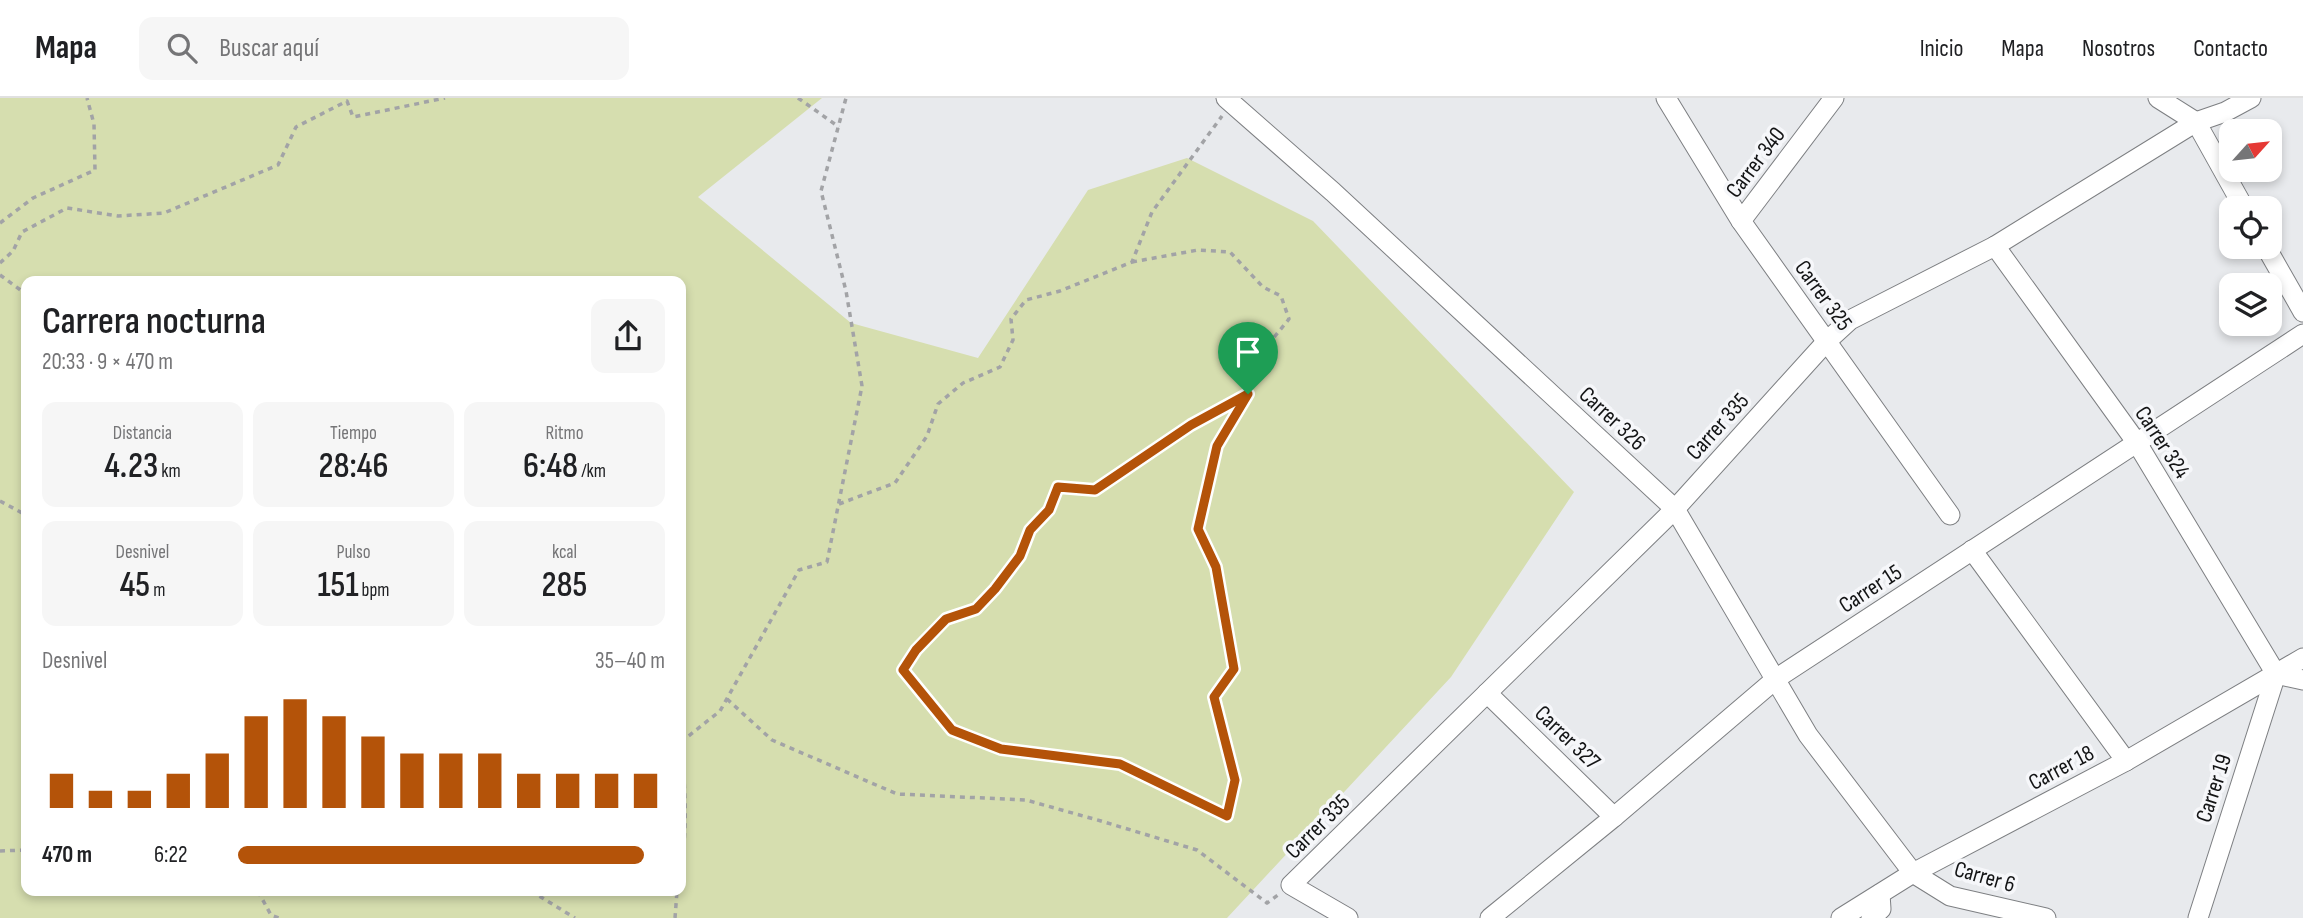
<!DOCTYPE html>
<html lang="es">
<head>
<meta charset="utf-8">
<style>
	body { margin:0; font-family:"Sofia Sans Condensed",sans-serif; background:#f6f6f6; color:#202124; height:100vh; display:flex; flex-direction:column; font-size:26px; white-space:nowrap }
	* { box-sizing:border-box; margin:0 }
	p { font-size:23px; color:#757577 }
	.icon { flex:none; width:38px; height:38px; fill:none; stroke:currentColor; stroke-width:2; stroke-linecap:round; stroke-linejoin:round }
	.map { position:relative; flex:1; overflow:hidden }
	.details { position:absolute; left:21px; top:178px; width:665px; height:620px; display:flex; flex-direction:column; background:#fff; border-radius:14px; box-shadow:0 4px 10px #0003 }
	.details>* { flex:none }
	.needle { width:46px; rotate:63deg }
	.tools { position:absolute; left:2219px; top:21px; display:grid; gap:14px }
	.tools a { display:grid; place-items:center; width:63px; height:63px; border-radius:14px; background:#fff; box-shadow:0 4px 10px #0003; font-size:35px }
	.pin { position:absolute; display:grid; place-items:center; width:60px; height:60px; color:#fff; margin:-72px -30px; border-radius:50% 50% 50% 0; rotate:-45deg; box-shadow:0 0 7px #0007 }
	.pin .icon { rotate:45deg }
	.round { display:grid; place-items:center; flex:none; width:74px; height:74px; border-radius:14px; background:#f6f6f6 }
	.head { display:flex; align-items:center; justify-content:space-between; height:119px; padding:0 21px }
	h1 { font-size:38px; font-weight:600; line-height:52px }
	.stats { display:grid; grid-template-columns:repeat(3,1fr); gap:10px; height:119px; padding:7px 21px }
	.stats div { display:grid; align-content:center; border-radius:14px; background:#f6f6f6; text-align:center }
	.stats b { font-size:35px; font-weight:600 }
	.stats small { font-size:19px; font-weight:400 }
	.stats p { font-size:19px }
	.chart { height:196px; padding:14px 21px }
	.chart p { display:flex; justify-content:space-between }
	.chart svg { width:100%; height:126px; margin-top:7px; stroke:#b45309; stroke-width:6 }
	ul { padding:0 21px; list-style:none; font-size:23px }
	li { display:grid; grid-template-columns:112px 84px 1fr; align-items:center; height:52px }
	li i { height:18px; border-radius:9px; background:#b45309 }
	header { display:flex; align-items:center; gap:42px; box-sizing:border-box; height:98px; padding:0 35px; background:#fff; border-bottom:2px solid #e0e0e0 }
	header strong { font-size:33px }
	nav { display:flex; gap:38px; margin-inline-start:auto; font-size:24px }
	.search { width:490px; height:63px; background:#f6f6f6; display:flex; align-items:center; gap:18px; box-sizing:border-box; padding:0 24px; border-radius:14px; color:#757577; font-size:26px }
	.map>svg:first-child { display:block }
	.green { fill:#d6deaf; fill-rule:evenodd }
	.lines { fill:none; stroke-linecap:round; stroke-linejoin:round }
	.street-casing { stroke:#7d7f82; stroke-width:21 }
	.path { stroke:#a2a3a6; stroke-width:3.5; stroke-dasharray:5 5; stroke-linecap:butt }
	.street { stroke:#fff; stroke-width:19 }
	.route-casing { stroke:#fff; stroke-width:14 }
	.route { stroke:#b45309; stroke-width:9 }
	.labels { text-anchor:middle; stroke-width:7; stroke-linejoin:round; paint-order:stroke }
	.street-label { font-size:23px; fill:#131415; stroke:#f6f7fa }
</style>
</head>
<body>
<header>
<strong>Mapa</strong>
<div class="search"><svg class="icon" aria-label="search" viewBox="0 0 24 24"><circle cx="10" cy="10" r="6"/><path d="M15 15l6 6"/></svg>Buscar aquí</div>
<nav><a>Inicio</a><a>Mapa</a><a>Nosotros</a><a>Contacto</a></nav>
</header>
<div class="map">
<svg width="2303" height="820" viewBox="0 0 2303 820">
	<rect width="100%" height="100%" fill="#e8eaed"/>
	<path class="green" d="M 0,0 L 822,0 L 698,99 L 851,225 L 978,260 L 1088,92 L 1187,60 L 1313,123 L 1574,394 L 1451,579 L 1227,820 L 0,820 ZM 26,184 L 681,184 L 681,793 L 26,793 Z"/>
	<g class="lines">
		<g class="street-casing">
			<g id="street">
				<path d="M 1226,0 L 1333,94 L 1675,411 L 1808,637 L 1913,775 L 1950,798 L 2046,820"/>
				<path d="M 1666,0 L 1741,123 L 1950,417"/>
				<path d="M 2158,0 L 2196,24 L 2244,110"/>
				<path d="M 1741,123 L 1834,0"/>
				<path d="M 1995,148 L 2137,345 L 2276,576"/>
				<path d="M 2266,149 L 2303,214"/>
				<path d="M 1972,452 L 2126,663"/>
				<path d="M 2276,576 L 2303,582"/>
				<path d="M 1487,595 L 1614,719"/>
				<path d="M 1348,820 L 1291,787 L 1675,411 L 1827,243 L 1850,222 L 1995,148 L 2196,24 L 2225,14 L 2251,0"/>
				<path d="M 1490,820 L 1614,719 L 1777,580 L 2303,236"/>
				<path d="M 1841,820 L 1913,775 L 2126,663 L 2303,560"/>
				<path d="M 1871,820 L 1881,811 L 1880,796"/>
				<path d="M 2198,820 L 2276,576"/>
			</g>
		</g>
		<g class="path">
			<path d="M 798,0 L 839,29"/>
			<path d="M 0,125 L 33,100 L 95,72 L 94,26 L 87,0"/>
			<path d="M 1132,164 L 1198,152 L 1230,154 L 1263,189 L 1281,198 L 1289,221 L 1262,254 L 1260,275 L 1248,296 L 1191,327 L 1095,392 L 1058,389 L 1050,412 L 1030,432 L 1020,458 L 995,491 L 976,511 L 946,521 L 916,552 L 903,572 L 952,633 L 1001,651 L 1120,666 L 1227,718 L 1235,682 L 1214,599 L 1234,571 L 1216,469 L 1198,431 L 1217,348 L 1248,296"/>
			<path d="M 0,165 L 13,153 L 22,134 L 67,110 L 118,118 L 164,115 L 278,67 L 296,29 L 347,3 L 353,19 L 445,0"/>
			<path d="M 0,177 L 26,196"/>
			<path d="M 0,403 L 26,417"/>
			<path d="M 839,406 L 895,385 L 927,338 L 938,306 L 963,285 L 1000,269 L 1013,242 L 1011,221 L 1026,202 L 1060,193 L 1132,164 L 1152,114 L 1222,18"/>
			<path d="M 727,601 L 772,642 L 897,696 L 1026,702 L 1101,723 L 1197,752 L 1267,805 L 1278,797"/>
			<path d="M 681,644 L 720,613 L 799,472 L 827,464 L 862,288 L 846,193 L 821,93 L 846,0"/>
			<path d="M 0,753 L 26,752"/>
			<path d="M 681,770 C 688,729 685,686 681,644"/>
			<path d="M 261,793 L 260,797 L 271,817 L 279,820"/>
			<path d="M 531,793 L 575,820"/>
			<path d="M 675,820 L 677,793"/>
		</g>
		<use href="#street" class="street"/>
	</g>
	<g class="lines">
		<g class="route-casing">
			<path id="route" d="M 1248,296 L 1217,348 L 1198,431 L 1216,469 L 1234,571 L 1214,599 L 1235,682 L 1227,718 L 1120,666 L 1001,651 L 952,632 L 903,572 L 916,552 L 946,521 L 976,511 L 995,491 L 1020,458 L 1030,432 L 1049,412 L 1058,389 L 1095,392 L 1191,327 Z"/>
		</g>
		<use href="#route" class="route"/>
	</g>
	<g class="labels">
		<g class="street-label">
			<text transform="translate(1755 64) rotate(-53)" y="8">Carrer 340</text>
			<text transform="translate(1824 197) rotate(54)" y="8">Carrer 325</text>
			<text transform="translate(1613 320) rotate(43)" y="8">Carrer 326</text>
			<text transform="translate(1717 328) rotate(-48)" y="8">Carrer 335</text>
			<text transform="translate(2163 344) rotate(57)" y="8">Carrer 324</text>
			<text transform="translate(1870 490) rotate(-33)" y="8">Carrer 15</text>
			<text transform="translate(1568 639) rotate(44)" y="8">Carrer 327</text>
			<text transform="translate(2061 669) rotate(-28)" y="8">Carrer 18</text>
			<text transform="translate(2213 690) rotate(-72)" y="8">Carrer 19</text>
			<text transform="translate(1317 728) rotate(-45)" y="8">Carrer 335</text>
			<text transform="translate(1985 778) rotate(16)" y="8">Carrer 6</text>
		</g>
	</g>
</svg>
<div class="tools">
<a><svg class="needle" viewBox="-14 -14 28 28"><path d="M0-13l5 13h-10z" fill="#e53935"/><path d="M0 13l5-13h-10z" fill="#757577"/></svg></a>
<a><svg class="icon" aria-label="locate" viewBox="0 0 24 24"><circle cx="12" cy="12" r="6"/><path d="M12 2v4M12 18v4M2 12h4M18 12h4"/></svg></a>
<a><svg class="icon" aria-label="layers" viewBox="0 0 24 24"><path d="M12 4l9 5-9 5-9-5zM3 14l9 5 9-5"/></svg></a>
</div>
<div class="pin" style="left:1248px;top:296px;background:#1e9e55"><svg class="icon" aria-label="arrive" viewBox="0 0 24 24"><path d="M6 21V4h12l-3 4 3 4H6"/></svg></div>
<section class="details">
<div class="head"><div><h1>Carrera nocturna</h1><p>20:33 · 9 × 470 m</p></div><a class="round"><svg class="icon" aria-label="share" viewBox="0 0 24 24"><path d="M12 15V3M7 8l5-5 5 5M5 13v7h14v-7"/></svg></a></div>
<div class="stats">
<div><p>Distancia</p><b>4.23<small> km</small></b></div>
<div><p>Tiempo</p><b>28:46</b></div>
<div><p>Ritmo</p><b>6:48<small> /km</small></b></div>
</div>
<div class="stats">
<div><p>Desnivel</p><b>45<small> m</small></b></div>
<div><p>Pulso</p><b>151<small> bpm</small></b></div>
<div><p>kcal</p><b>285</b></div>
</div>
<div class="chart"><p><span>Desnivel</span>35–40 m</p>
<svg viewBox="0 0 160 44" preserveAspectRatio="none"><path d="M5 44V32M15 44V38M25 44V38M35 44V32M45 44V25M55 44V12M65 44V6M75 44V12M85 44V19M95 44V25M105 44V25M115 44V25M125 44V32M135 44V32M145 44V32M155 44V32"/></svg>
</div>
<ul>
<li><b>470 m</b>6:22<i style="width:95%"></i></li>
</ul>
</section>
</div>
</body>
</html>
